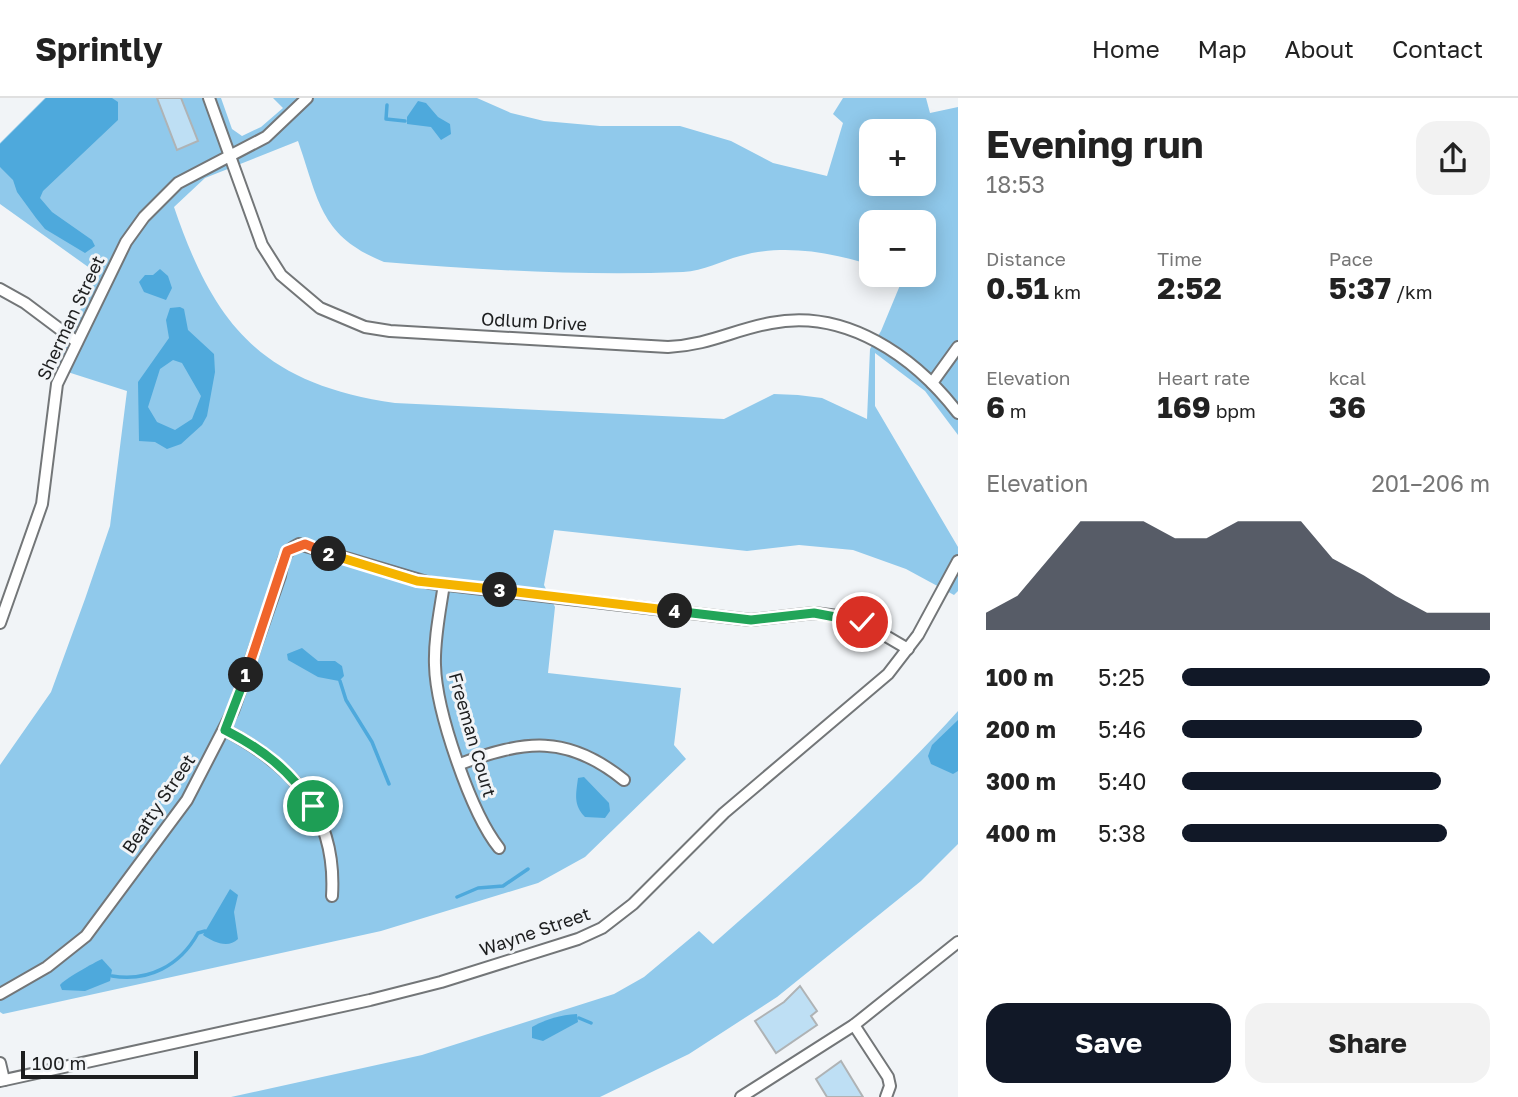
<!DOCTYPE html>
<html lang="en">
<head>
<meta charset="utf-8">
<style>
	body { margin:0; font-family:"Golos Text",sans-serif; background:#f2f2f2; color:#222; height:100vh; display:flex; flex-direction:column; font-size:26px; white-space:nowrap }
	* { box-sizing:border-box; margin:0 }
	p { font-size:23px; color:#767676 }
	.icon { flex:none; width:38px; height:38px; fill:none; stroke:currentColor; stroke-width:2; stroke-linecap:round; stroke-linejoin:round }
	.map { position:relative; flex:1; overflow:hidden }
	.drawer { display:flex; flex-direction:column; background:#fff; width:560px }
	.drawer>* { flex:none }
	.fabs { position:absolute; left:859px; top:21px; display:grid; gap:14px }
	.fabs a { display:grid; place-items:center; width:77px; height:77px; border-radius:14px; background:#fff; box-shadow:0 4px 18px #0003; font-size:35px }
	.scale { position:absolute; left:21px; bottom:18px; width:177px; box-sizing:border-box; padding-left:7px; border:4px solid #1d1e1f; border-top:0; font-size:19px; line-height:24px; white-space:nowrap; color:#1d1e1f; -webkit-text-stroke:5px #f1f4f7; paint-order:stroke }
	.pin { position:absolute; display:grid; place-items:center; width:60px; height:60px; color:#fff; margin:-30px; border:4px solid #fff; border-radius:50%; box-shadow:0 2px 7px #0007 }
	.km { position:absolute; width:35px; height:35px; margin:-18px; border-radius:50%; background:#222; color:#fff; font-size:19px; line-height:35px; text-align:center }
	.round { display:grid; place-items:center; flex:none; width:74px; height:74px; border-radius:21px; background:#f2f2f2 }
	.overview { display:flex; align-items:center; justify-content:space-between; height:119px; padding:0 28px }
	h1 { font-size:38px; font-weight:700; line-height:52px }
	.metrics { display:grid; grid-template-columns:repeat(3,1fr); gap:10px; height:119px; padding:7px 28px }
	.metrics div { display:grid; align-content:center }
	.metrics b { font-size:30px; font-weight:700 }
	.metrics small { font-size:19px; font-weight:400 }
	.metrics p { font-size:19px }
	.chart { height:196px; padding:14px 28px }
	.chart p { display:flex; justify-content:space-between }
	.chart svg { width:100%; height:126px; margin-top:7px; fill:#111827; opacity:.7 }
	.cta { display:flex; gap:14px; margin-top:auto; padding:14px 28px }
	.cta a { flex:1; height:80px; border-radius:21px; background:#111827; color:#fff; font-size:28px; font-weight:700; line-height:80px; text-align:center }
	.cta a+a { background:#f2f2f2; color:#222 }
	ul { padding:0 28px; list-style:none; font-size:23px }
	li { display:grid; grid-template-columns:112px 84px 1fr; align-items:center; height:52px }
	li i { height:18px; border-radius:9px; background:#111827 }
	header { display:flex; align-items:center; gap:42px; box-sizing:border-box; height:98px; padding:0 35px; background:#fff; border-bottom:2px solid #e0e0e0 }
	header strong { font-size:33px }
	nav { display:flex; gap:38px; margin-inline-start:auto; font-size:24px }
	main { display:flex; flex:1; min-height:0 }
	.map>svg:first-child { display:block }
	.green { fill:#90c9eb; fill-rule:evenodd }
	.water { fill:#4ea9dc; fill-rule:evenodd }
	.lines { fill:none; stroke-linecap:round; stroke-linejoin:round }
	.stream { stroke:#4ea9dc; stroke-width:3.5 }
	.building { fill:#bedff4; stroke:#afb3b5; stroke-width:2 }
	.minor-casing { stroke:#737678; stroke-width:14 }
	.minor { stroke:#fff; stroke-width:10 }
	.split-1-casing { stroke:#fff; stroke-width:14 }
	.split-2-casing { stroke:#fff; stroke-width:14 }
	.split-3-casing { stroke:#fff; stroke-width:14 }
	.split-4-casing { stroke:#fff; stroke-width:14 }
	.split-5-casing { stroke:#fff; stroke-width:14 }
	.split-1 { stroke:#22a559; stroke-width:9 }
	.split-2 { stroke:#f0652b; stroke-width:9 }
	.split-3 { stroke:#f5b400; stroke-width:9 }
	.split-4 { stroke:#f5b400; stroke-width:9 }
	.split-5 { stroke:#22a559; stroke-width:9 }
	.labels { text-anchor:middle; stroke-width:6; stroke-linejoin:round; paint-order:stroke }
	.street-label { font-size:18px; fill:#1d1e1f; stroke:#f1f4f7 }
</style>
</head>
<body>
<header>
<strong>Sprintly</strong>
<nav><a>Home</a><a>Map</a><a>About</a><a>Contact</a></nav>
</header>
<main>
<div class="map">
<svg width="958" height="999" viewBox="0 0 958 999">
	<rect width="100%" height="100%" fill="#f1f4f7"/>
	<g class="green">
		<path d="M 45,0 L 221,0 L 232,31 L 242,38 L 261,29 L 283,10 L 273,0 L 477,0 L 511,15 L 544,23 L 600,28 L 680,28 L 731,43 L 773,65 L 827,78 L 843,25 L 833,16 L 843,0 L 926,0 L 930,15 L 958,9 L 958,337 L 925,293 L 875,255 L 875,308 L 958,449 L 958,493 L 954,497 L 906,471 L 853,452 L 799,447 L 747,453 L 554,432 L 544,487 L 555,509 L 548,575 L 681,590 L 674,647 L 686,661 L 585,759 L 538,785 L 381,833 L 3,916 L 0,914 L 0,667 L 51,594 L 85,501 L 110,428 L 127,293 L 52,269 L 98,176 L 0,106 L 0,45 ZM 872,33 L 924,33 L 924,86 L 872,86 ZM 298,43 C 319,103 320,138 384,164 C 483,172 584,178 683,174 C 704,173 721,163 740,158 C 783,146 830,154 871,167 L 872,124 L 924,124 L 924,177 L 897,177 L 903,180 L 881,233 L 870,251 L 867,321 L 822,300 L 798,297 L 774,296 L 724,321 L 395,305 C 264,286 215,230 174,109 L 205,80 Z"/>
		<path d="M 958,613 L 958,746 L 921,783 L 777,899 L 689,956 L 600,999 L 231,999 L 422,957 L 614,896 L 644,879 L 699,833 L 713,846 C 797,772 883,696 958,613 Z"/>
	</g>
	<g class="water">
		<path d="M 46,0 L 112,0 L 118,4 L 118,22 L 43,93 L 40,100 L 52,114 L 92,142 L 95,148 L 85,155 L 45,131 L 36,120 L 17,94 L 13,82 L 0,69 L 0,46 Z"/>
		<path d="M 418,3 L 426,5 L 438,19 L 450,26 L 451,36 L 441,42 L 431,29 L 407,26 L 407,19 Z"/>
		<path d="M 160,171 L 168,178 L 172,190 L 166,202 L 144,194 L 139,184 L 145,177 L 153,177 Z"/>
		<path d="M 180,209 L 184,211 L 188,232 L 214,256 L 215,274 L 207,318 L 202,327 L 181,346 L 167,351 L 155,344 L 139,343 L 138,284 L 169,240 L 166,222 L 170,210 ZM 173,262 L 182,265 L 201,298 L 192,321 L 175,332 L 157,324 L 148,309 L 160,271 Z"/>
		<path d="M 302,550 L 318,563 L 335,563 L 342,568 L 344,578 L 339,583 L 318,579 L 288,562 L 287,556 Z"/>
		<path d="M 958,622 L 958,673 L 953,676 L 931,666 L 928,658 L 932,647 Z"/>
		<path d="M 584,679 L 609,705 L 610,713 L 605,720 L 585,719 C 573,707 576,696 578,680 Z"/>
		<path d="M 230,791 L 238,797 L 234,814 L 238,841 C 228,851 213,844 203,837 Z"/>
		<path d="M 102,861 L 112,872 L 110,883 L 85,893 L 62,892 L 60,887 C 63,882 95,864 102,861 Z"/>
		<path d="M 577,916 L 578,924 L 543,943 L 532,940 L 532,929 C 546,921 561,917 577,916 Z"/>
	</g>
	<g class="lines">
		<g class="stream">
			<path d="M 387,7 L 386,21 L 405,23"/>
			<path d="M 340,583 L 346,602 L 372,644 L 389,686"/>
			<path d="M 457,799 L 478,790 L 503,788 L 528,771"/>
			<path d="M 112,878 C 148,884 180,868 198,835 L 205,833"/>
			<path d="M 579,920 L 591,925"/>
		</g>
	</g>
	<g class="building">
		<path d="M 157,0 L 181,0 L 198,43 L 177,52 Z"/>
		<path d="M 800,888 L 817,913 L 811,918 L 817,927 L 776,955 L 755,923 L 784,904 Z"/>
		<path d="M 841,963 L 863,999 L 827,999 L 816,981 Z"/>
	</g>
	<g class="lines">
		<g class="minor-casing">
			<g id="minor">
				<path d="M 209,0 L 262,147 L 281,177 L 320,210 L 365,229 L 390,233 L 668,249 C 709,247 733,232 771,225 C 846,210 915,259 958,315"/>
				<path d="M 0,191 L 25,205 L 77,244"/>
				<path d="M 932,285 L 958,249"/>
				<path d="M 444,486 C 440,513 434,541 435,567 C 436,613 471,715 499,750"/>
				<path d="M 0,525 L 42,406 L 57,286 L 126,144 L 144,119 L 178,85 L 266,39 L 307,0"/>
				<path d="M 225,632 C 294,668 337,717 332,798"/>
				<path d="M 460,666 C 525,642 567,636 624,682"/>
				<path d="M 0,896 L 47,869 L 86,838 L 187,702 L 233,613 L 280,478 C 283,462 284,453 299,446 L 430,485 L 751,522 L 814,515 L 838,518 L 862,524 L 908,551"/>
				<path d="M 854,927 L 888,979 L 890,988 L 886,999"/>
				<path d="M 0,965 L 4,982"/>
				<path d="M 0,983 L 370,902 L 441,884 L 578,841 L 602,830 L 633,806 L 724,715 L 888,576 L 918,537 L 958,463"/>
				<path d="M 741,999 L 854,927 L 958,844"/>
			</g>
		</g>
		<use href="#minor" class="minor"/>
	</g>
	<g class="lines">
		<g class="split-1-casing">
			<path id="split-1" d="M 246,577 L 225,632 C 262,651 290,672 313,708"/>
		</g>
		<g class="split-2-casing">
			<path id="split-2" d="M 246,577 L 287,453 L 305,446 L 329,456"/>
		</g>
		<g class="split-3-casing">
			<path id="split-3" d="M 329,456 L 417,483 L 500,492"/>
		</g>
		<g class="split-4-casing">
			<path id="split-4" d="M 500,492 L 675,513"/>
		</g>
		<g class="split-5-casing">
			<path id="split-5" d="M 675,513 L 751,522 L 814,515 L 862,524"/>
		</g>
		<use href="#split-1" class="split-1"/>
		<use href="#split-2" class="split-2"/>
		<use href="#split-3" class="split-3"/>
		<use href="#split-4" class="split-4"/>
		<use href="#split-5" class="split-5"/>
	</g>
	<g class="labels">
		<g class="street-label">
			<text transform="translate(71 220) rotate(-65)" y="6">Sherman Street</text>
			<text transform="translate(534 224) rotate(3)" y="6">Odlum Drive</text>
			<text transform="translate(472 637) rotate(74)" y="6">Freeman Court</text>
			<text transform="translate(159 706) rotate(-56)" y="6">Beatty Street</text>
			<text transform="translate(535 834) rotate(-19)" y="6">Wayne Street</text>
		</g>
	</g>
</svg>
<div class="fabs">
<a>+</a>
<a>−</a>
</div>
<div class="scale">100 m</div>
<div class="pin" style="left:313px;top:708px;background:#1e9e55"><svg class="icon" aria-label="arrive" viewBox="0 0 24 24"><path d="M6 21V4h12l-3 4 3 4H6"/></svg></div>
<div class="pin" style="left:862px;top:524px;background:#d93025"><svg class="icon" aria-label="check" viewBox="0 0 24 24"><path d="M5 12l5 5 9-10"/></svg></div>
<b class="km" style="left:246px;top:577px">1</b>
<b class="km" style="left:329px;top:456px">2</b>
<b class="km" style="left:500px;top:492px">3</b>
<b class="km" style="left:675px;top:513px">4</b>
</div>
<section class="drawer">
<div class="overview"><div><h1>Evening run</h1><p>18:53</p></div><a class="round"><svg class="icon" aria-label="share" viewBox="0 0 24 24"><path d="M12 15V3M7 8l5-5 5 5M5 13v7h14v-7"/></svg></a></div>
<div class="metrics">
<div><p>Distance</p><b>0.51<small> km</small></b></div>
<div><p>Time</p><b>2:52</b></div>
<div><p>Pace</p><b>5:37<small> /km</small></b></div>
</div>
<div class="metrics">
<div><p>Elevation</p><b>6<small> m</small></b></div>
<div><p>Heart rate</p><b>169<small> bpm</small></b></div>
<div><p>kcal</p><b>36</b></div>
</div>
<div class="chart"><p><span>Elevation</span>201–206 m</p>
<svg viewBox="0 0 160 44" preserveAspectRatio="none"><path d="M0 44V38L10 32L20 19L30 6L40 6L50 6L60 12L70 12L80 6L90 6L100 6L110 19L120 25L130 32L140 38L150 38L160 38V44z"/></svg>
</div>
<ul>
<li><b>100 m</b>5:25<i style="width:100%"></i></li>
<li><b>200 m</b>5:46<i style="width:78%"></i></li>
<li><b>300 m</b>5:40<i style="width:84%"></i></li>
<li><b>400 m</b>5:38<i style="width:86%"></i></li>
</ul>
<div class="cta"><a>Save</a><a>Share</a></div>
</section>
</main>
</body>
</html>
